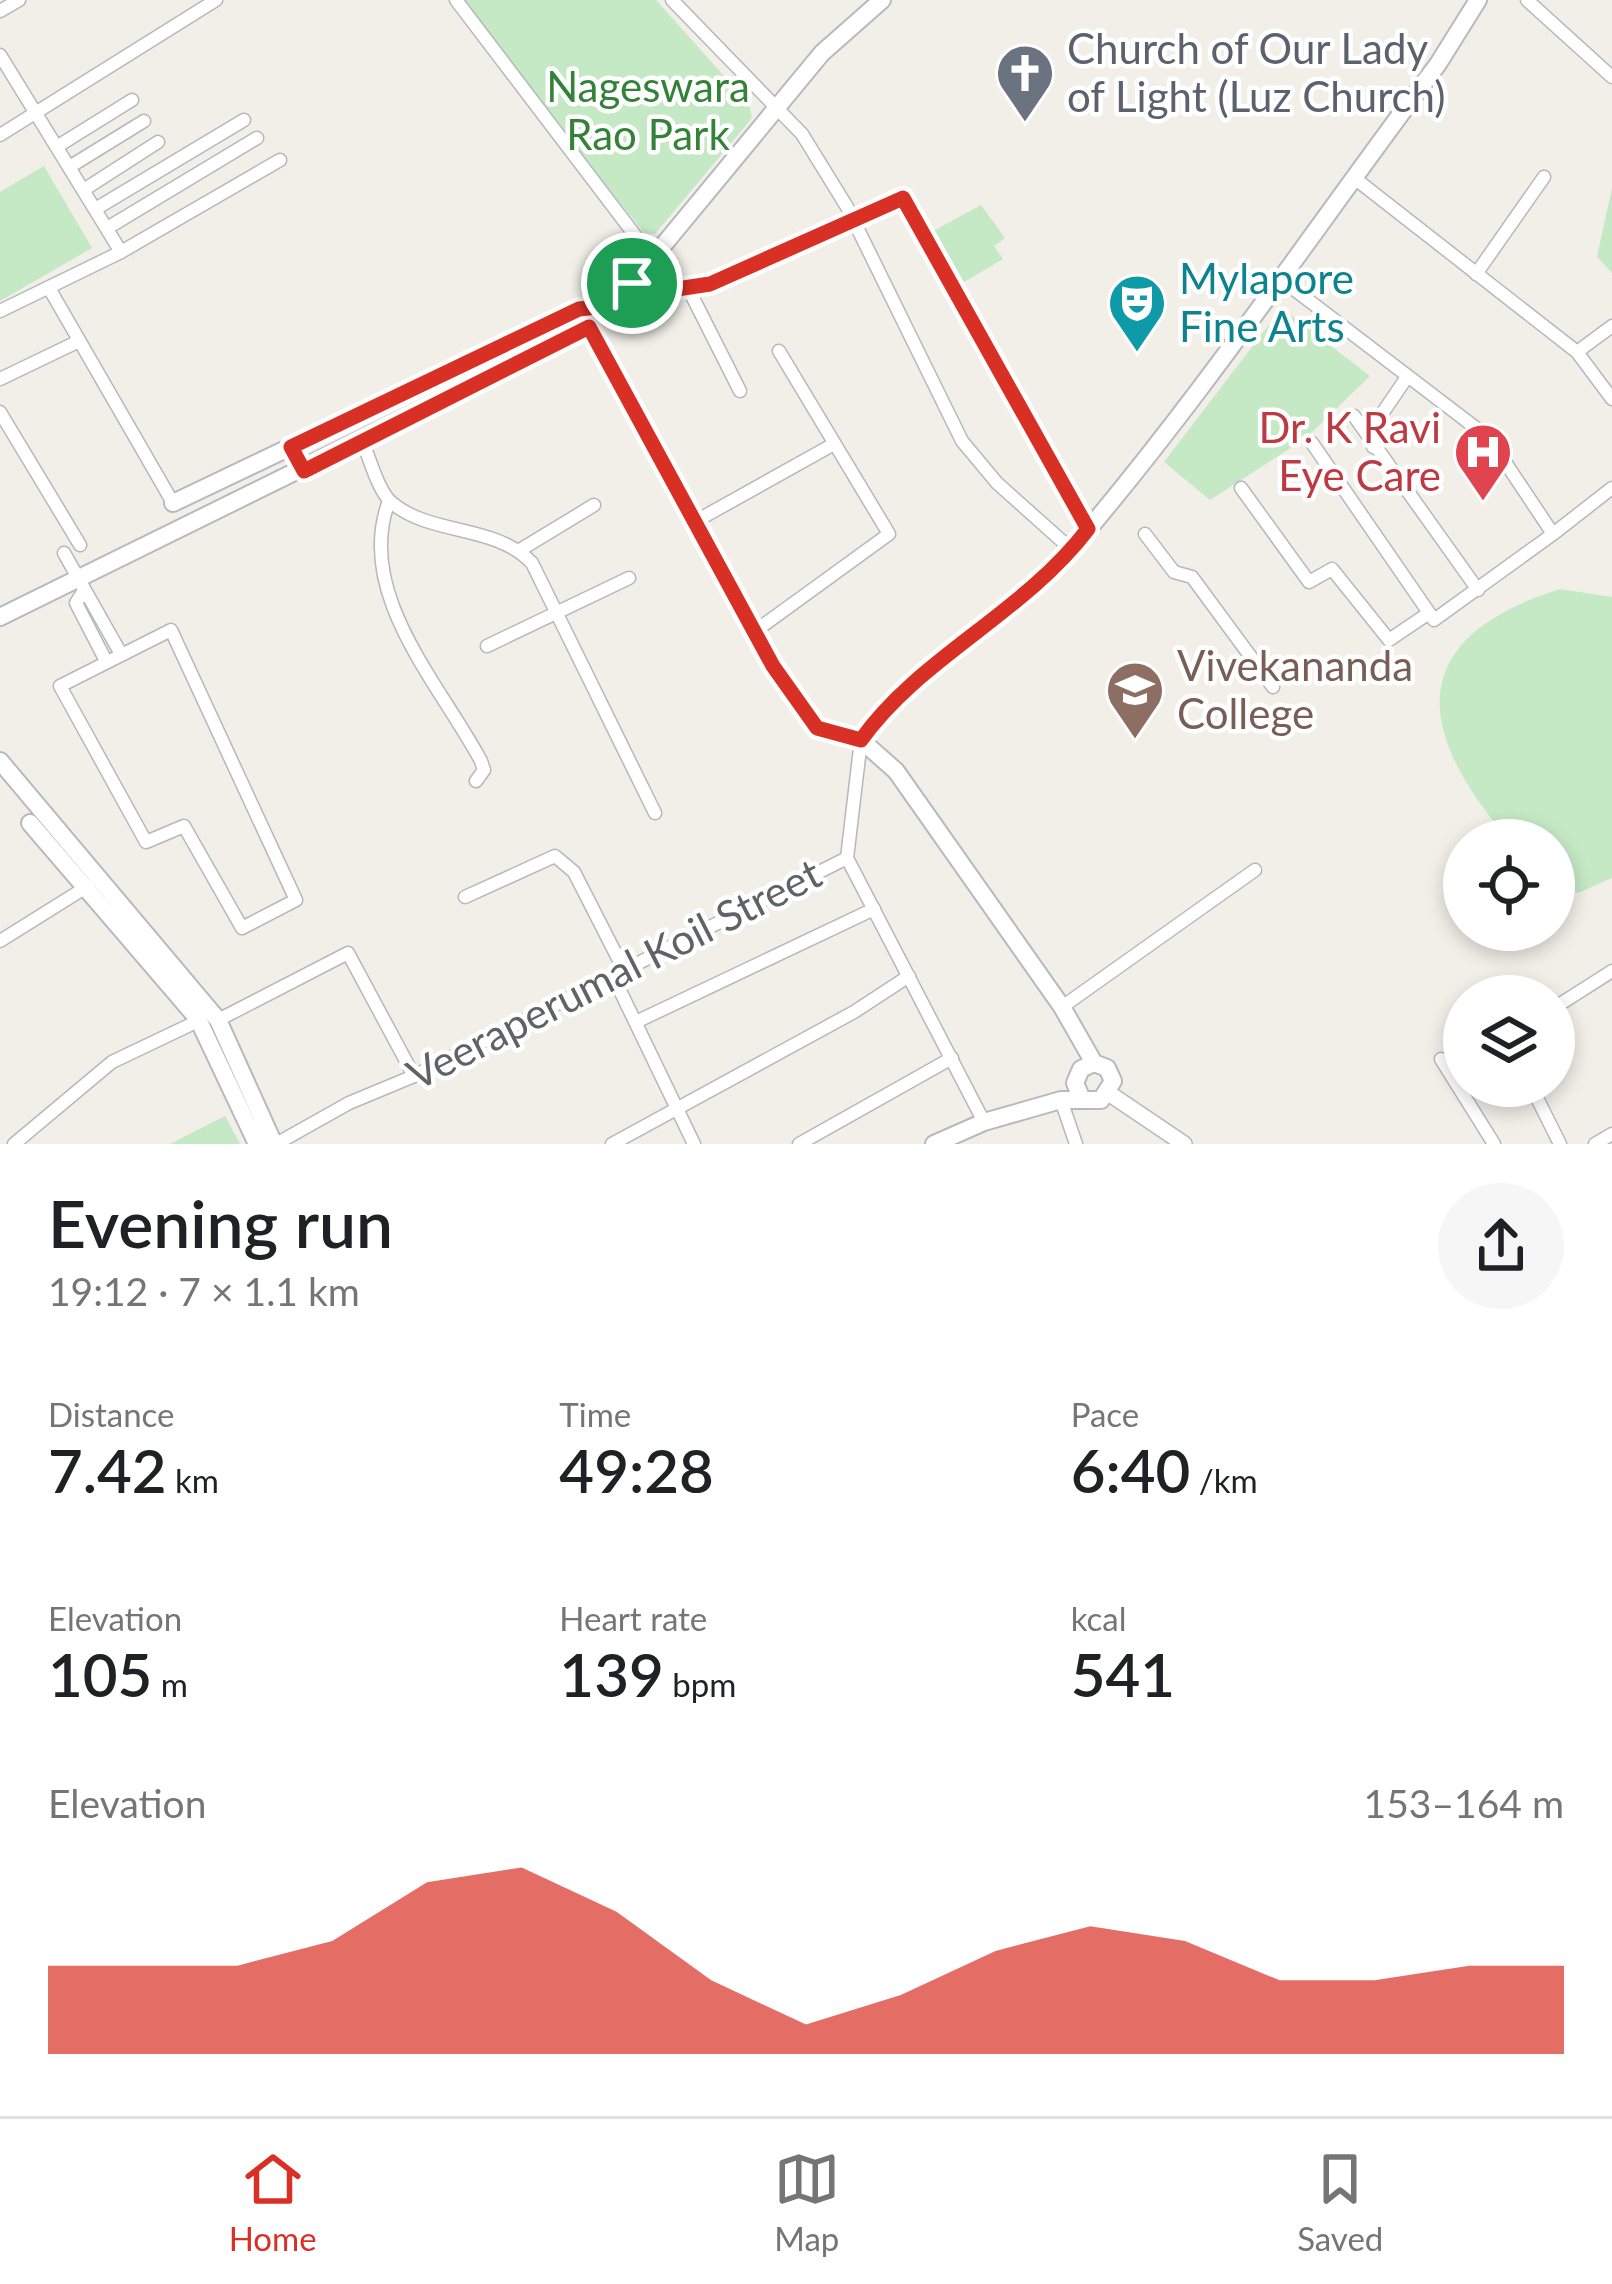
<!DOCTYPE html>
<html lang="en">
<head>
<meta charset="utf-8">
<style>
	body { margin:0; font-family:Lato,sans-serif; background:#f6f6f6; color:#202124; height:100vh; display:flex; flex-direction:column; font-size:45px; white-space:nowrap }
	* { box-sizing:border-box; margin:0 }
	p { font-size:39px; color:#757577 }
	.icon { flex:none; width:66px; height:66px; fill:none; stroke:currentColor; stroke-width:2; stroke-linecap:round; stroke-linejoin:round }
	.map { position:relative; height:1144px; overflow:hidden }
	.sheet { display:flex; flex-direction:column; background:#fff; flex:1 }
	.sheet>* { flex:none }
	.buttons { position:absolute; left:1443px; top:819px; display:grid; gap:24px }
	.buttons a { display:grid; place-items:center; width:132px; height:132px; border-radius:50%; background:#fff; box-shadow:0 6px 18px #0003; font-size:60px }
	.pin { position:absolute; display:grid; place-items:center; width:102px; height:102px; color:#fff; margin:-51px; border:6px solid #fff; border-radius:50%; box-shadow:0 3px 12px #0007 }
	.round { display:grid; place-items:center; flex:none; width:126px; height:126px; border-radius:63px; background:#f6f6f6 }
	.summary { display:flex; align-items:center; justify-content:space-between; height:204px; padding:0 48px }
	h1 { font-size:66px; font-weight:600; line-height:90px }
	.metrics { display:grid; grid-template-columns:repeat(3,1fr); gap:18px; height:204px; padding:12px 48px }
	.metrics div { display:grid; align-content:center }
	.metrics b { font-size:60px; font-weight:600 }
	.metrics small { font-size:33px; font-weight:400 }
	.metrics p { font-size:33px }
	.chart { height:336px; padding:24px 48px }
	.chart p { display:flex; justify-content:space-between }
	.chart svg { width:100%; height:216px; margin-top:12px; fill:#d93025; opacity:.7 }
	.tabs { display:flex; justify-content:space-around; align-items:center; height:168px; border-top:3px solid #e0e0e0; background:#fff; font-size:33px; color:#757577 }
	.tabs a { display:grid; justify-items:center; gap:6px }
	.tabs .on { color:#d93025 }
	.map>svg:first-child { display:block }
	.green { fill:#c5e8c5 }
	.lines { fill:none; stroke-linecap:round; stroke-linejoin:round }
	.minor-casing { stroke:#b5b8bc; stroke-width:15 }
	.tertiary-casing { stroke:#b5b8bc; stroke-width:18 }
	.secondary-casing { stroke:#b6babf; stroke-width:20 }
	.minor { stroke:#fff; stroke-width:12 }
	.tertiary { stroke:#fff; stroke-width:15 }
	.secondary { stroke:#fff; stroke-width:16 }
	.route-casing { stroke:#fff; stroke-width:24 }
	.route { stroke:#d93025; stroke-width:15 }
	.labels { text-anchor:middle; stroke-width:9; stroke-linejoin:round; paint-order:stroke }
	.worship-label { font-size:42px; fill:#5b616d; stroke:#fff; text-anchor:start }
	.park-label { font-size:42px; fill:#348238; stroke:#fff }
	.culture-label { font-size:42px; fill:#0d838f; stroke:#fff; text-anchor:start }
	.health-label { font-size:42px; fill:#be3a42; stroke:#fff; text-anchor:end }
	.education-label { font-size:42px; fill:#785e54; stroke:#fff; text-anchor:start }
	.street-label { font-size:42px; fill:#5f6368; stroke:#fff }
</style>
</head>
<body>
<div class="map">
<svg width="1612" height="1144" viewBox="0 0 1612 1144">
	<rect width="100%" height="100%" fill="#f1efe8"/>
	<g class="green">
		<path d="M 457,0 L 656,0 L 749,104 L 752,118 L 655,234 L 644,233 Z"/>
		<path d="M 44,166 L 92,248 L 0,301 L 0,192 Z"/>
		<path d="M 1612,188 L 1612,273 L 1597,257 Z"/>
		<path d="M 981,205 L 1005,238 L 994,246 L 1003,259 L 954,288 L 926,235 Z"/>
		<path d="M 1287,312 L 1370,376 L 1306,438 L 1210,500 L 1164,462 L 1278,313 Z"/>
		<path d="M 1560,589 L 1612,597 L 1612,878 L 1578,893 L 1554,880 L 1554,840 L 1509,840 C 1414,730 1404,638 1560,589 Z"/>
		<path d="M 225,1116 L 240,1144 L 170,1144 Z"/>
	</g>
	<g class="lines">
		<g class="minor-casing">
			<g id="minor">
				<path d="M 456,0 L 653,259"/>
				<path d="M 672,0 L 802,134 L 847,207 L 962,441 L 997,483 L 1072,550"/>
				<path d="M 1527,0 L 1612,77"/>
				<path d="M 0,11 L 19,0"/>
				<path d="M 0,55 L 121,252 L 0,311"/>
				<path d="M 0,135 L 216,0"/>
				<path d="M 58,146 L 132,100"/>
				<path d="M 71,166 L 144,121"/>
				<path d="M 1353,177 L 1577,352 L 1612,399"/>
				<path d="M 85,189 L 158,142"/>
				<path d="M 97,208 L 244,120"/>
				<path d="M 109,227 L 257,138"/>
				<path d="M 121,252 L 280,160"/>
				<path d="M 1476,274 L 1544,177"/>
				<path d="M 1278,277 L 1489,438 L 1553,534 L 1612,488"/>
				<path d="M 632,283 L 657,292 L 709,284 L 903,198 L 1088,529"/>
				<path d="M 49,288 L 173,503"/>
				<path d="M 688,288 L 740,391"/>
				<path d="M 1577,352 L 1612,326"/>
				<path d="M 0,379 L 77,342"/>
				<path d="M 0,412 L 80,545"/>
				<path d="M 1354,416 L 1478,590"/>
				<path d="M 363,443 C 370,459 378,491 392,503 C 432,536 495,524 532,563 L 655,813"/>
				<path d="M 1312,443 L 1434,620 L 1553,534"/>
				<path d="M 1373,447 L 1375,424 L 1407,377"/>
				<path d="M 1241,488 L 1309,582 L 1332,569 L 1389,640 L 1429,613"/>
				<path d="M 389,501 C 354,593 440,684 481,761 L 484,770 L 476,781"/>
				<path d="M 696,521 L 834,444"/>
				<path d="M 1145,534 L 1174,572 L 1192,577 L 1273,687"/>
				<path d="M 520,550 L 594,505"/>
				<path d="M 64,553 L 121,654"/>
				<path d="M 83,592 L 76,603 L 106,661"/>
				<path d="M 171,630 L 296,900 L 242,928 L 184,826 L 146,842 L 60,686 Z"/>
				<path d="M 754,632 L 889,534 L 779,351"/>
				<path d="M 487,646 L 629,578"/>
				<path d="M 847,858 L 984,1122"/>
				<path d="M 847,858 L 861,740"/>
				<path d="M 465,897 L 555,856 L 574,872 L 624,970"/>
				<path d="M 0,941 L 88,886"/>
				<path d="M 613,976 L 694,1144"/>
				<path d="M 1062,1007 L 1255,870"/>
				<path d="M 1554,1008 L 1612,971"/>
				<path d="M 218,1020 L 348,953 L 414,1076"/>
				<path d="M 638,1021 L 874,909"/>
				<path d="M 1441,1059 L 1494,1144"/>
				<path d="M 1531,1086 L 1560,1144"/>
				<path d="M 1061,1100 L 1076,1144"/>
				<path d="M 14,1144 L 112,1062 L 198,1021"/>
				<path d="M 276,1144 L 349,1103 L 414,1076 L 847,858"/>
				<path d="M 612,1144 L 854,1012 L 909,976"/>
				<path d="M 799,1144 L 952,1058"/>
				<path d="M 1595,1144 L 1612,1134"/>
			</g>
		</g>
		<g class="tertiary-casing">
			<path id="tertiary" d="M 1110,1094 L 1184,1144"/>
		</g>
		<g class="secondary-casing">
			<g id="secondary">
				<path d="M 586,321 L 773,666 L 817,729 L 861,740"/>
				<path d="M 173,503 L 579,309 L 597,307 L 632,283 L 822,53 L 882,0"/>
				<path d="M 0,617 L 589,327 L 597,307"/>
				<path d="M 861,740 C 915,663 1010,623 1070,551 C 1203,396 1316,226 1438,64 L 1478,0"/>
				<path d="M 861,740 L 896,771 L 1062,1007 L 1094,1063 L 1107,1068 L 1113,1081 L 1101,1100 L 1061,1100 L 984,1122 L 934,1144"/>
				<path d="M 0,761 L 218,1020 L 274,1144"/>
				<path d="M 30,823 L 198,1019 L 257,1144"/>
				<path d="M 1081,1097 L 1075,1083 L 1081,1069 L 1094,1063"/>
			</g>
		</g>
		<use href="#minor" class="minor"/>
		<use href="#tertiary" class="tertiary"/>
		<use href="#secondary" class="secondary"/>
	</g>
	<g class="lines">
		<g class="route-casing">
			<path id="route" d="M 903,198 L 1088,529 C 1023,614 919,658 861,740 L 817,728 L 773,666 L 589,327 L 304,471 L 291,447 L 579,309 L 597,307 L 632,283 L 657,292 L 710,284 Z"/>
		</g>
		<use href="#route" class="route"/>
	</g>
	<defs>
		<g id="church-pin" transform="scale(3)"><path d="M0 17L-7.5 6A9.5 9.5 0 1 1 7.5 6Z" fill="#6b7280" stroke="#fff"/><path d="M-1.2-6h2.4v3.5h3.3v2.4h-3.3V6h-2.4V-.1h-3.3v-2.4h3.3Z" fill="#fff"/></g>
		<g id="theatre-pin" transform="scale(3)"><path d="M0 17L-7.5 6A9.5 9.5 0 1 1 7.5 6Z" fill="#0f9aa8" stroke="#fff"/><path d="M-5-5.5Q0-4 5-5.5V0Q5 5 0 6Q-5 5-5 0ZM-3.3-2.5H-1v1.5H-3.3ZM1-2.5H3.3v1.5H1ZM-2.8 1Q0 5.5 2.8 1Z" fill="#fff"/></g>
		<g id="hospital-pin" transform="scale(3)"><path d="M0 17L-7.5 6A9.5 9.5 0 1 1 7.5 6Z" fill="#e0444e" stroke="#fff"/><path d="M-5-5h3v3.5h4V-5h3V5h-3V1.5h-4V5h-3Z" fill="#fff"/></g>
		<g id="university-pin" transform="scale(3)"><path d="M0 17L-7.5 6A9.5 9.5 0 1 1 7.5 6Z" fill="#8d6e63" stroke="#fff"/><path d="M0-5L7-2L0 1L-7-2ZM-4 1L0 2.5L4 1V4Q0 6-4 4Z" fill="#fff"/></g>
	</defs>
	<g fill-rule="evenodd">
		<use href="#church-pin" x="1025" y="73"/>
		<use href="#theatre-pin" x="1137" y="303"/>
		<use href="#hospital-pin" x="1483" y="452"/>
		<use href="#university-pin" x="1135" y="690"/>
	</g>
	<g class="labels">
		<g class="worship-label">
			<text x="1067" y="64">Church of Our Lady<tspan x="1067" dy="48">of Light (Luz Church)</tspan></text>
		</g>
		<g class="park-label">
			<text x="648" y="102">Nageswara<tspan x="648" dy="48">Rao Park</tspan></text>
		</g>
		<g class="culture-label">
			<text x="1179" y="294">Mylapore<tspan x="1179" dy="48">Fine Arts</tspan></text>
		</g>
		<g class="health-label">
			<text x="1441" y="443">Dr. K Ravi<tspan x="1441" dy="48">Eye Care</tspan></text>
		</g>
		<g class="education-label">
			<text x="1177" y="681">Vivekananda<tspan x="1177" dy="48">College</tspan></text>
		</g>
		<g class="street-label">
			<text transform="translate(614 974) rotate(-27)" y="15">Veeraperumal Koil Street</text>
		</g>
	</g>
</svg>
<div class="buttons">
<a><svg class="icon" aria-label="locate" viewBox="0 0 24 24"><circle cx="12" cy="12" r="6"/><path d="M12 2v4M12 18v4M2 12h4M18 12h4"/></svg></a>
<a><svg class="icon" aria-label="layers" viewBox="0 0 24 24"><path d="M12 4l9 5-9 5-9-5zM3 14l9 5 9-5"/></svg></a>
</div>
<div class="pin" style="left:632px;top:283px;background:#1e9e55"><svg class="icon" aria-label="arrive" viewBox="0 0 24 24"><path d="M6 21V4h12l-3 4 3 4H6"/></svg></div>
</div>
<section class="sheet">
<div class="summary"><div><h1>Evening run</h1><p>19:12 · 7 × 1.1 km</p></div><a class="round"><svg class="icon" aria-label="share" viewBox="0 0 24 24"><path d="M12 15V3M7 8l5-5 5 5M5 13v7h14v-7"/></svg></a></div>
<div class="metrics">
<div><p>Distance</p><b>7.42<small> km</small></b></div>
<div><p>Time</p><b>49:28</b></div>
<div><p>Pace</p><b>6:40<small> /km</small></b></div>
</div>
<div class="metrics">
<div><p>Elevation</p><b>105<small> m</small></b></div>
<div><p>Heart rate</p><b>139<small> bpm</small></b></div>
<div><p>kcal</p><b>541</b></div>
</div>
<div class="chart"><p><span>Elevation</span>153–164 m</p>
<svg viewBox="0 0 160 44" preserveAspectRatio="none"><path d="M0 44V26L10 26L20 26L30 21L40 9L50 6L60 15L70 29L80 38L90 32L100 23L110 18L120 21L130 29L140 29L150 26L160 26V44z"/></svg>
</div>
</section>
<nav class="tabs">
<a class="on"><svg class="icon" aria-label="home" viewBox="0 0 24 24"><path d="M3 11l9-7 9 7M6 9v11h12V9"/></svg>Home</a>
<a><svg class="icon" aria-label="map" viewBox="0 0 24 24"><path d="M3 6l6-2 6 2 6-2v14l-6 2-6-2-6 2zM9 4v14M15 6v14"/></svg>Map</a>
<a><svg class="icon" aria-label="saved" viewBox="0 0 24 24"><path d="M7 4h10v16l-5-4-5 4z"/></svg>Saved</a>
</nav>
</body>
</html>
